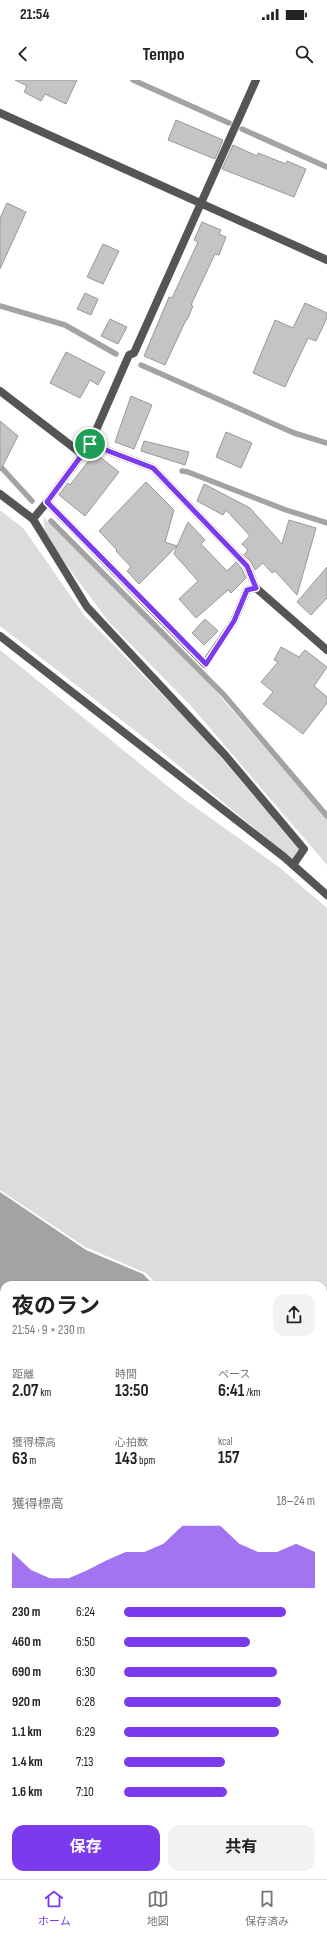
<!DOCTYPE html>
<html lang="ja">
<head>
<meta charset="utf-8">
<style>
	body { margin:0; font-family:"Sofia Sans Condensed","Noto Sans JP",sans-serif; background:#f2f2f2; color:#222; height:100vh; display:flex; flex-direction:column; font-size:15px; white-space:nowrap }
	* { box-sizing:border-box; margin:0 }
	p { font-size:13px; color:#767676 }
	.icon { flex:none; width:22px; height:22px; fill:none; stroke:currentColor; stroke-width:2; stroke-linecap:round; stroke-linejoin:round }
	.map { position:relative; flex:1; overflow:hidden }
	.drawer { position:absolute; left:0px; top:1201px; width:327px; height:598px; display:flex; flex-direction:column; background:#fff; border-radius:12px 12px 0 0; box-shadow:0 1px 3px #0004 }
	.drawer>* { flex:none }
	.pin { position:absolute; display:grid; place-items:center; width:34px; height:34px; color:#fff; margin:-17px; border:2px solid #fff; border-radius:50%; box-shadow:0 1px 4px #0007 }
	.round { display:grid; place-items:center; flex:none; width:42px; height:42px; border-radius:12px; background:#f2f2f2 }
	.overview { display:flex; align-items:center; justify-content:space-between; height:68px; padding:0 12px }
	h1 { font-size:22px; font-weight:700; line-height:30px }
	.figures { display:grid; grid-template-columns:repeat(3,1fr); gap:6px; height:68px; padding:4px 12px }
	.figures div { display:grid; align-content:center }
	.figures b { font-size:17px; font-weight:700 }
	.figures small { font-size:11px; font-weight:400 }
	.figures p { font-size:11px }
	.chart { height:112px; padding:8px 12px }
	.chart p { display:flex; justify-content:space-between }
	.chart svg { width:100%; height:72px; margin-top:4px; fill:#7c3aed; opacity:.7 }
	.primary-button { display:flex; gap:8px; margin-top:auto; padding:8px 12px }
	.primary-button a { flex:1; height:46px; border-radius:12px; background:#7c3aed; color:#fff; font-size:16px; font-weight:700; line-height:46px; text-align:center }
	.primary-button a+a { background:#f2f2f2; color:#222 }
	ul { padding:0 12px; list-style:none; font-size:13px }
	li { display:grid; grid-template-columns:64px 48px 1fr; align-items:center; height:30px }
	li i { height:10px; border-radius:5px; background:#7c3aed }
	.status { display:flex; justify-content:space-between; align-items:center; height:28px; padding:0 20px; background:#fff; direction:ltr }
	.status svg { height:11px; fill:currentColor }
	header { display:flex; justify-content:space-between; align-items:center; height:52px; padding:0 12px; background:#fff; font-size:18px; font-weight:700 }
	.dock { display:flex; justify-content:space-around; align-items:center; height:56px; border-top:1px solid #e0e0e0; background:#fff; font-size:11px; color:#767676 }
	.dock a { display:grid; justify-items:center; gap:2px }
	.dock .active { color:#7c3aed }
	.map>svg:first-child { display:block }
	.green { fill:#dcdcdc }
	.water { fill:#a3a3a3 }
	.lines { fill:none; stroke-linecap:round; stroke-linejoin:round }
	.stream { stroke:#a3a3a3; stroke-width:5.5 }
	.building { fill:#c4c4c4; stroke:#999 }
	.street { stroke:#555; stroke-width:8 }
	.route-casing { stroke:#fff; stroke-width:8 }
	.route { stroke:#7c3aed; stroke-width:5 }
</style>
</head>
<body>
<div class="status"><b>21:54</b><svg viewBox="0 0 49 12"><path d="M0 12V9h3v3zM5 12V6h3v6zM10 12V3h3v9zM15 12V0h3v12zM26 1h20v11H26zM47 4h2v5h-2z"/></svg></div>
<header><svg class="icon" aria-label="back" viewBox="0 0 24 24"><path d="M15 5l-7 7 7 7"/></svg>Tempo<svg class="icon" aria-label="search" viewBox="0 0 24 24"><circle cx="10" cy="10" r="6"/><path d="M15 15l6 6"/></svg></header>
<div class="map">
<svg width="327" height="1799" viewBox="0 0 327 1799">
	<rect width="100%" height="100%" fill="#fff"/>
	<g class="green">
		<path d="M 0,430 L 24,449 L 84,535 L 202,655 L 299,769 L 292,779 L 151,663 L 0,546 Z"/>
		<path d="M 43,437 L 199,592 L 327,739 L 327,785 L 191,626 L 108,541 L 46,457 Z"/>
		<path d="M 0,570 L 181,717 L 279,787 L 327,828 L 327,1321 L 323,1319 L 323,1205 L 158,1205 L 146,1193 L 85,1167 L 0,1110 Z"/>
		<path d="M 0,1268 L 4,1272 L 4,1399 L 0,1396 Z"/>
		<path d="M 323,1545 L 327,1548 L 327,1600 L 323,1597 Z"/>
	</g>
	<g class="water">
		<path d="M 0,1112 L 86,1170 L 143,1194 L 154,1205 L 4,1205 L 4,1248 L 0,1245 Z"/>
		<path d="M 323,1321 L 327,1323 L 327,1525 L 323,1522 Z"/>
	</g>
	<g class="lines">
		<g class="stream">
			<path d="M 133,0 L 229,43"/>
			<path d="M 242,49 L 327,87"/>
			<path d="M 0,226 L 65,245 L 116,274"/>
			<path d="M 141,285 L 294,353 L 327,363"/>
			<path d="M 0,386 L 32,421"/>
			<path d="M 182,391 L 188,392 L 286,430 L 327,443"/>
			<path d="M 51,441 L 224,615 L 327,736"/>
		</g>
	</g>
	<g class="building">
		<path d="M 15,0 L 77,0 L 66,24 L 45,14 L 41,21 L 24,12 L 27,6 Z"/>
		<path d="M 176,40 L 223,60 L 215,79 L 168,60 Z"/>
		<path d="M 233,65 L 257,76 L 258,73 L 286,84 L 287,81 L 306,89 L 294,117 L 222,89 Z"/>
		<path d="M 7,123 L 26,132 L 0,189 L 0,138 Z"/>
		<path d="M 202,142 L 221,150 L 219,154 L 226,157 L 219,175 L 215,174 L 191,225 L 193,226 L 187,240 L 186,240 L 165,285 L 144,276 L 169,217 L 172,218 L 198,162 L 194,160 Z"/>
		<path d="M 103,164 L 119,171 L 103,204 L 87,197 Z"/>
		<path d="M 85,213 L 98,219 L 91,235 L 77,229 Z"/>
		<path d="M 305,223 L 327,233 L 327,238 L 316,261 L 308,258 L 285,307 L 253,293 L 275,240 L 293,248 Z"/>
		<path d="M 110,239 L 127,247 L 118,264 L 101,256 Z"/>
		<path d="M 66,272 L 105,292 L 98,305 L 90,300 L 80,318 L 50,303 Z"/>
		<path d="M 131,316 L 152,325 L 134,369 L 115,362 Z"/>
		<path d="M 0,341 L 18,356 L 0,391 Z"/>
		<path d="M 226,352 L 252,363 L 241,388 L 216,377 Z"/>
		<path d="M 144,361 L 189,372 L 185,385 L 141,371 Z"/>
		<path d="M 95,373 L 119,392 L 85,436 L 59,415 L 68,403 L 70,405 Z"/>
		<path d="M 146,402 L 174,430 L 165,462 L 177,466 L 188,442 L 205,460 L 201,464 L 227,491 L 236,482 L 242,489 L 246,498 L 231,513 L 228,510 L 196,538 L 179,519 L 198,501 L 174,474 L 177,466 L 139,504 L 127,491 L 131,487 L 116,471 L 117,470 L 99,451 Z"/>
		<path d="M 204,404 L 250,428 L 282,464 L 289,440 L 316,448 L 297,515 L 275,491 L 272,493 L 263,483 L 255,490 L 251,482 L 244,475 L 248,470 L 242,464 L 250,456 L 226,430 L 223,435 L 197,421 Z"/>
		<path d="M 327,487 L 327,518 L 311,535 L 297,522 Z"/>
		<path d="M 205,539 L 218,551 L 204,565 L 192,553 Z"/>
		<path d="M 281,567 L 299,577 L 305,570 L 327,587 L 314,606 L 327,617 L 327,623 L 303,654 L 263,624 L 273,612 L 261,602 L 278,582 L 274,580 Z"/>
	</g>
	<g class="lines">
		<g class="street">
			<path d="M 0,33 L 327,180"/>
			<path d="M 0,311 L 82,374"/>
			<path d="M 90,364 L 129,275 L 134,273 L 256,0"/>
			<path d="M 0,414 L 33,439 L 87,527 L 225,675 L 304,769 L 293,785"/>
			<path d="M 33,439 L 47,422"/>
			<path d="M 256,508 L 247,510 L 234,541 L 205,584 L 47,422 L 90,364 L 153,388 L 247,486 L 256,508 L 327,570"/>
			<path d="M 0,556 L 284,777 L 327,815"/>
			<path d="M 0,1461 L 4,1464"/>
			<path d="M 323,1660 L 327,1662"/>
			<path d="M 206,1795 L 208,1799"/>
			<path d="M 144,1799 L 151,1795"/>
		</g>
	</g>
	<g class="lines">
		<g class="route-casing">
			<path id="route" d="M 90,364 L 153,388 L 247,486 L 256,508 L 247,510 L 234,541 L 206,584 L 47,422 Z"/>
		</g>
		<use href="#route" class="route"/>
	</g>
</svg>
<div class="pin" style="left:90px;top:364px;background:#1e9e55"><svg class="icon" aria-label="arrive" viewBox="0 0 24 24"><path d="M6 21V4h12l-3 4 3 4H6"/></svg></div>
<section class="drawer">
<div class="overview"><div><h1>夜のラン</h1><p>21:54 · 9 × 230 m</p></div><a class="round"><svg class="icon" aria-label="share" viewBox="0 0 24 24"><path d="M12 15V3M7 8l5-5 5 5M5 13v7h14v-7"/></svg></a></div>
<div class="figures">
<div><p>距離</p><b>2.07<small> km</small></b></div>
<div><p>時間</p><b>13:50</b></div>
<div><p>ペース</p><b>6:41<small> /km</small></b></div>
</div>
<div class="figures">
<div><p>獲得標高</p><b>63<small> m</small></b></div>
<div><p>心拍数</p><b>143<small> bpm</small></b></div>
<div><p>kcal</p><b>157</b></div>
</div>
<div class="chart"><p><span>獲得標高</span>18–24 m</p>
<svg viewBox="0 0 160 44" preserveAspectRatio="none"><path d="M0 44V22L10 33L20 38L30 38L40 33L50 27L60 22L70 22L80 17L90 6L100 6L110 6L120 17L130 22L140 22L150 17L160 22V44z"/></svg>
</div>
<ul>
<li><b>230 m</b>6:24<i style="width:85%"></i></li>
<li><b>460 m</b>6:50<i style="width:66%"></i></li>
<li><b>690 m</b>6:30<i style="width:80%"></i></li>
<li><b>920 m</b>6:28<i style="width:82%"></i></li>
<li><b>1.1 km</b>6:29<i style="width:81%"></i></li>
<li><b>1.4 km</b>7:13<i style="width:53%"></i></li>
<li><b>1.6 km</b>7:10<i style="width:54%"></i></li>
</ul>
<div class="primary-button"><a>保存</a><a>共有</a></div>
</section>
</div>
<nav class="dock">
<a class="active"><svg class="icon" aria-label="home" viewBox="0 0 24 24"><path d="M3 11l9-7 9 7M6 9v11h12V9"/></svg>ホーム</a>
<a><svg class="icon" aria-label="map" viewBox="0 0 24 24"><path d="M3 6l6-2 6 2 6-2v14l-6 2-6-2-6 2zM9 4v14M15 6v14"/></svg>地図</a>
<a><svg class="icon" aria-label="saved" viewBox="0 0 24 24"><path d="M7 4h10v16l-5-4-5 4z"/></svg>保存済み</a>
</nav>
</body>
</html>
